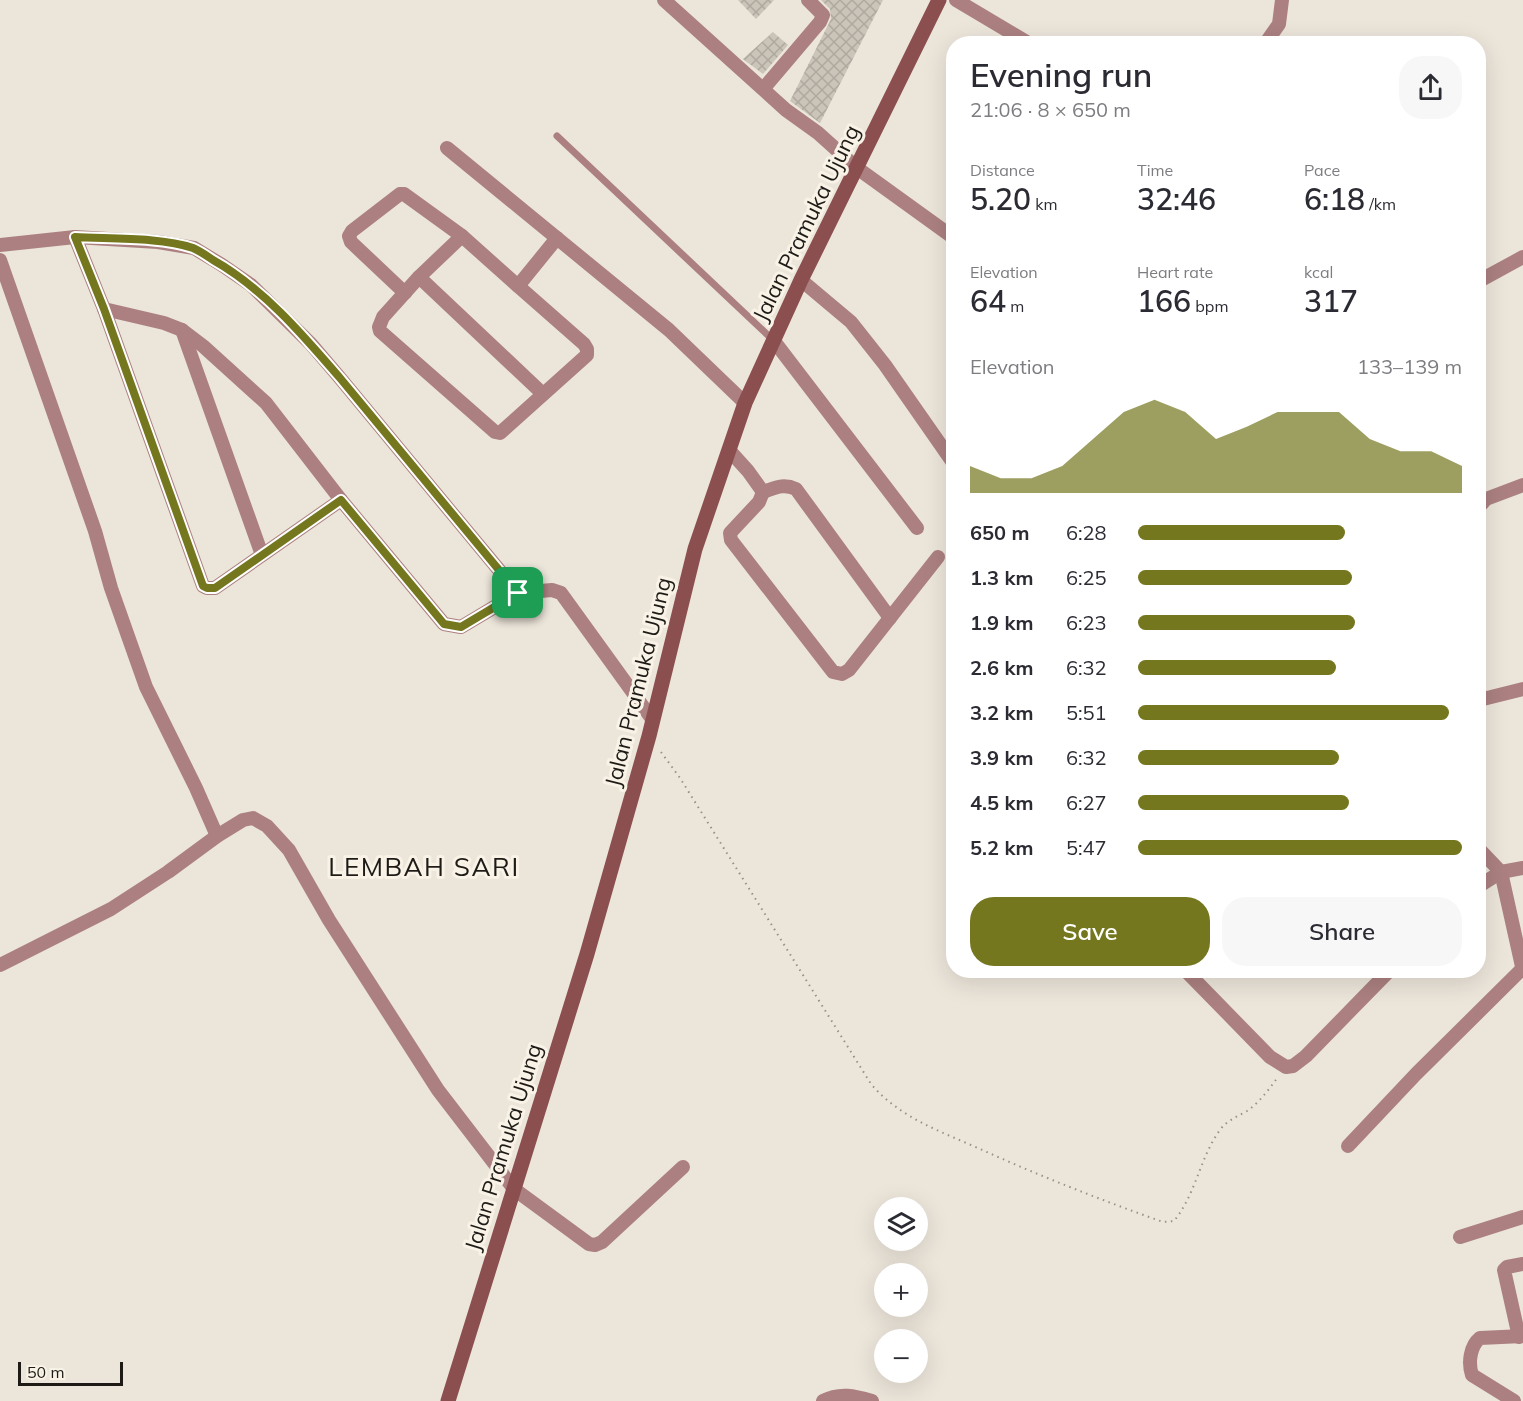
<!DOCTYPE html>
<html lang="en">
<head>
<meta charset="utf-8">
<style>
	body { margin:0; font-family:Mulish,sans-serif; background:#f7f7f7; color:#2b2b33; height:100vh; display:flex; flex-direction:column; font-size:22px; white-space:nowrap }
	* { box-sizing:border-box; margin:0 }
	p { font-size:20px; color:#7c7c81 }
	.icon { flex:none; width:33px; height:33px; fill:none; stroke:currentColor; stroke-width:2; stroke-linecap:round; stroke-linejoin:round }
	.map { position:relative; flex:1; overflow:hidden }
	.panel { position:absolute; left:946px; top:36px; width:540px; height:942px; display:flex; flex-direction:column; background:#fff; border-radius:24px; box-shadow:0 6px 24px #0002 }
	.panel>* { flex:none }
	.controls { position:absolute; left:874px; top:1197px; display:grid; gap:12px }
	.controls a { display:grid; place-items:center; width:54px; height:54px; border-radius:50%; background:#fff; box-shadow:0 6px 24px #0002; font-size:30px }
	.scale { position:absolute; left:18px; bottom:15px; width:105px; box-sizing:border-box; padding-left:6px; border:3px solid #1e1b17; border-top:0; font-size:16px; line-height:21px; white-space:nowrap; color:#1e1b17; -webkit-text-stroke:4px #f9f2e7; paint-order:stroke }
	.pin { position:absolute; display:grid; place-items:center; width:51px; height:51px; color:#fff; margin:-26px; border-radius:12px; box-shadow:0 3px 9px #0006 }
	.round { display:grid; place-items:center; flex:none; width:63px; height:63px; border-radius:24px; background:#f7f7f7 }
	.head { display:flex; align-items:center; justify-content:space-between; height:102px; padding:0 24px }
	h1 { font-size:33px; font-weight:600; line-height:45px }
	.stats { display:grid; grid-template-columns:repeat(3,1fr); gap:9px; height:102px; padding:6px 24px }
	.stats div { display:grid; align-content:center }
	.stats b { font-size:30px; font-weight:600 }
	.stats small { font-size:16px; font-weight:400 }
	.stats p { font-size:16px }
	.chart { height:168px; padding:12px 24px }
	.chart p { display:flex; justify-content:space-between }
	.chart svg { width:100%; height:108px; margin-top:6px; fill:#75771f; opacity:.7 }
	.primary-button { display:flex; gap:12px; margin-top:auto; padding:12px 24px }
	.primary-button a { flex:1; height:69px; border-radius:24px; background:#75771f; color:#fff; font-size:24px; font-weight:600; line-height:69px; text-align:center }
	.primary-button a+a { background:#f7f7f7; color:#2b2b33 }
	ul { padding:0 24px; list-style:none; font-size:20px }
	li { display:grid; grid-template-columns:96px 72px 1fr; align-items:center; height:45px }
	li i { height:15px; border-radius:8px; background:#75771f }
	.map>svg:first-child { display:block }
	.building { fill:url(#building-cross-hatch) }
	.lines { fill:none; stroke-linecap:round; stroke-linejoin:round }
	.path { stroke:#969189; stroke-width:2; stroke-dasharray:1.5 4.5; stroke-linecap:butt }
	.lane { stroke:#ac8080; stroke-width:7 }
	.street { stroke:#ac8080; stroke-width:14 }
	.secondary { stroke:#8c4f50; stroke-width:15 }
	.route-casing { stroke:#fff; stroke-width:12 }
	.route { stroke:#75771f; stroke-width:8 }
	.labels { text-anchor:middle; stroke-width:6; stroke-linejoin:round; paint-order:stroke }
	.street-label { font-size:22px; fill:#1e1b17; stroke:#f9f2e7 }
	.quarter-label { font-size:26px; letter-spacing:1.5px; fill:#1e1b17; stroke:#f9f2e7 }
</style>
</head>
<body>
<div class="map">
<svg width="1523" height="1401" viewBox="0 0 1523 1401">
	<defs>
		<pattern id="building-cross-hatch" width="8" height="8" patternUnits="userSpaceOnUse" patternTransform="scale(1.5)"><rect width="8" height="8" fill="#cbc4b9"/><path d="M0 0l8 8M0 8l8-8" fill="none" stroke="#aea89e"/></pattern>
	</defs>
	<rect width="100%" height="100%" fill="#ece5da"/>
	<g class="building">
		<path d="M 738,0 L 774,0 L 756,19 Z"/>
		<path d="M 821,0 L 883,0 L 820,123 L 790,101 L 831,19 L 830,9 Z"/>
		<path d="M 773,32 L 788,45 L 763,74 L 743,59 Z"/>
	</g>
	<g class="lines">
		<path class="path" d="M 661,752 L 680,778 L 871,1084 C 900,1118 940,1131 980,1149 C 1040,1176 1101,1200 1163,1222 L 1174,1221 C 1196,1194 1200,1157 1220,1130 C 1227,1120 1237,1117 1247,1111 C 1260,1102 1269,1089 1278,1077"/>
		<path class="lane" d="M 557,136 L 774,341"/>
		<g class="street">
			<path d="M 664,0 L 786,110 L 818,133 L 857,168 L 954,238"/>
			<path d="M 956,0 L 1030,44"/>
			<path d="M 1265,44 L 1279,24 L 1282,0"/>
			<path d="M 764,88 L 820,22 L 823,15 L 808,0"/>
			<path d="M 447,148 L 669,330 L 745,403"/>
			<path d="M 462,236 L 419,277 L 383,317 L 379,327 L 380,331 L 495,432 L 500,433 L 587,355 L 587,349 L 584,344 L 518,286"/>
			<path d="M 75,237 L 104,309 L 203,586 L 207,588 L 215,588 L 341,500"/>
			<path d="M 0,245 L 75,237 L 158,242 L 194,248 L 222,265 L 251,285 L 311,344 L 340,378 L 518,593 L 552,590 L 561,593 L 652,719"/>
			<path d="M 0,260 L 95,531 L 111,588 L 146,687 L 196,788 L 217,836"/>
			<path d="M 419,277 L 543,394"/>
			<path d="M 801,280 L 851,322 L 885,365 L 954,464"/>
			<path d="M 1479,281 L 1523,257"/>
			<path d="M 405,293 L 351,242 L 349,236 L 352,231 L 400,194 L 404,194 L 462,236 L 518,286 L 557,238"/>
			<path d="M 104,309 L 164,323 L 182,330 L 203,346 L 266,403 L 341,500 L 444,624 L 461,627 L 518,593"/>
			<path d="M 182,330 L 262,555"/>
			<path d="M 774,341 L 917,528"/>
			<path d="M 729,450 L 748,471 L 763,492 L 759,502 L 730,533 L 731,540 L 833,672 L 842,674 L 849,670 L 938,557"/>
			<path d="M 763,492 C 775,488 783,483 796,489 L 890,618"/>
			<path d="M 1479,507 L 1486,499 L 1523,485"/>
			<path d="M 1479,700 L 1523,689"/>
			<path d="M 1479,849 L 1501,872"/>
			<path d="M 1501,872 L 1523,971"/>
			<path d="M 1479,886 L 1501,872 L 1523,868"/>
			<path d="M 0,965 L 111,909 L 168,872 L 217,836 L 243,820 L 253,818 L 267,826 L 289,850 L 329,920 L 438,1090 L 514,1189 L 589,1244 L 595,1245 L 602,1242 L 683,1167"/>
			<path d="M 1185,970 L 1270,1057 L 1286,1067 L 1293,1066 L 1306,1056 L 1390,970"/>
			<path d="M 1348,1146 L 1416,1074 L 1522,969"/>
			<path d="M 1460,1237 L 1523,1217"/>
			<path d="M 1519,1337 L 1504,1270 L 1507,1267 L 1523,1264"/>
			<path d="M 823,1401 C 840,1392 855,1396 872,1401"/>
			<path d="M 1514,1401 L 1472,1375 C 1468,1363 1470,1346 1480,1338 L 1523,1336"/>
		</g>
		<path class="secondary" d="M 448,1401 L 587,954 L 649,736 L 695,549 L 745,403 L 801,280 L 939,0"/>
	</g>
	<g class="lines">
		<g class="route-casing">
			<path id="route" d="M 75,237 C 109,239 161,237 193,248 C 200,251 207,256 213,260 C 263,288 303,335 340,378 L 518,593 L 461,627 L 444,624 L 341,500 L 215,588 L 207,588 L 203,586 L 104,309 Z"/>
		</g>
		<use href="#route" class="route"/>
	</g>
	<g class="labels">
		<g class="street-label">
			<text transform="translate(806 223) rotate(-64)" y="8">Jalan Pramuka Ujung</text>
			<text transform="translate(638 682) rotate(-76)" y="8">Jalan Pramuka Ujung</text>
			<text transform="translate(503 1147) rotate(-73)" y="8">Jalan Pramuka Ujung</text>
		</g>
		<g class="quarter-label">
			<text x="424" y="876">LEMBAH SARI</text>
		</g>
	</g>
</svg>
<div class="controls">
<a><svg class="icon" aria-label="layers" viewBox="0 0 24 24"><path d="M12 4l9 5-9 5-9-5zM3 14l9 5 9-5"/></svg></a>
<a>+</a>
<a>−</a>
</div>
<div class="scale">50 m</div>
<div class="pin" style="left:518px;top:593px;background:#1e9e55"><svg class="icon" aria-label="arrive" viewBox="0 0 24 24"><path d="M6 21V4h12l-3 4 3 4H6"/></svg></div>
<section class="panel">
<div class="head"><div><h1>Evening run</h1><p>21:06 · 8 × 650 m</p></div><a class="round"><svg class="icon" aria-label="share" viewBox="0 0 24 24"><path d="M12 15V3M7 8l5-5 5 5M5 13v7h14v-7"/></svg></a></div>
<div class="stats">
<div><p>Distance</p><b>5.20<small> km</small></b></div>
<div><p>Time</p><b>32:46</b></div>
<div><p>Pace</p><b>6:18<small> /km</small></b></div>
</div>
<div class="stats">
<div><p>Elevation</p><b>64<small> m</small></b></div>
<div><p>Heart rate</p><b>166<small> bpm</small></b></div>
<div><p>kcal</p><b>317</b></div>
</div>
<div class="chart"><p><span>Elevation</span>133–139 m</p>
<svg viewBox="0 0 160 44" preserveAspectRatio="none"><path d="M0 44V33L10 38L20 38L30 33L40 22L50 11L60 6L70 11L80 22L90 17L100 11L110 11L120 11L130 22L140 27L150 27L160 33V44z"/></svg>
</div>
<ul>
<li><b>650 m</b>6:28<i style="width:64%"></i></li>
<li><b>1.3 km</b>6:25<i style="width:66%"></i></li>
<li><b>1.9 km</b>6:23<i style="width:67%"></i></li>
<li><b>2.6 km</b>6:32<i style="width:61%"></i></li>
<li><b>3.2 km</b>5:51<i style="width:96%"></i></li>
<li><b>3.9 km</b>6:32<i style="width:62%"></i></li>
<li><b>4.5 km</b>6:27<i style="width:65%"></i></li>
<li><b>5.2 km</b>5:47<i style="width:100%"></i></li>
</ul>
<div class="primary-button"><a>Save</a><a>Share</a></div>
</section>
</div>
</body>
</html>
